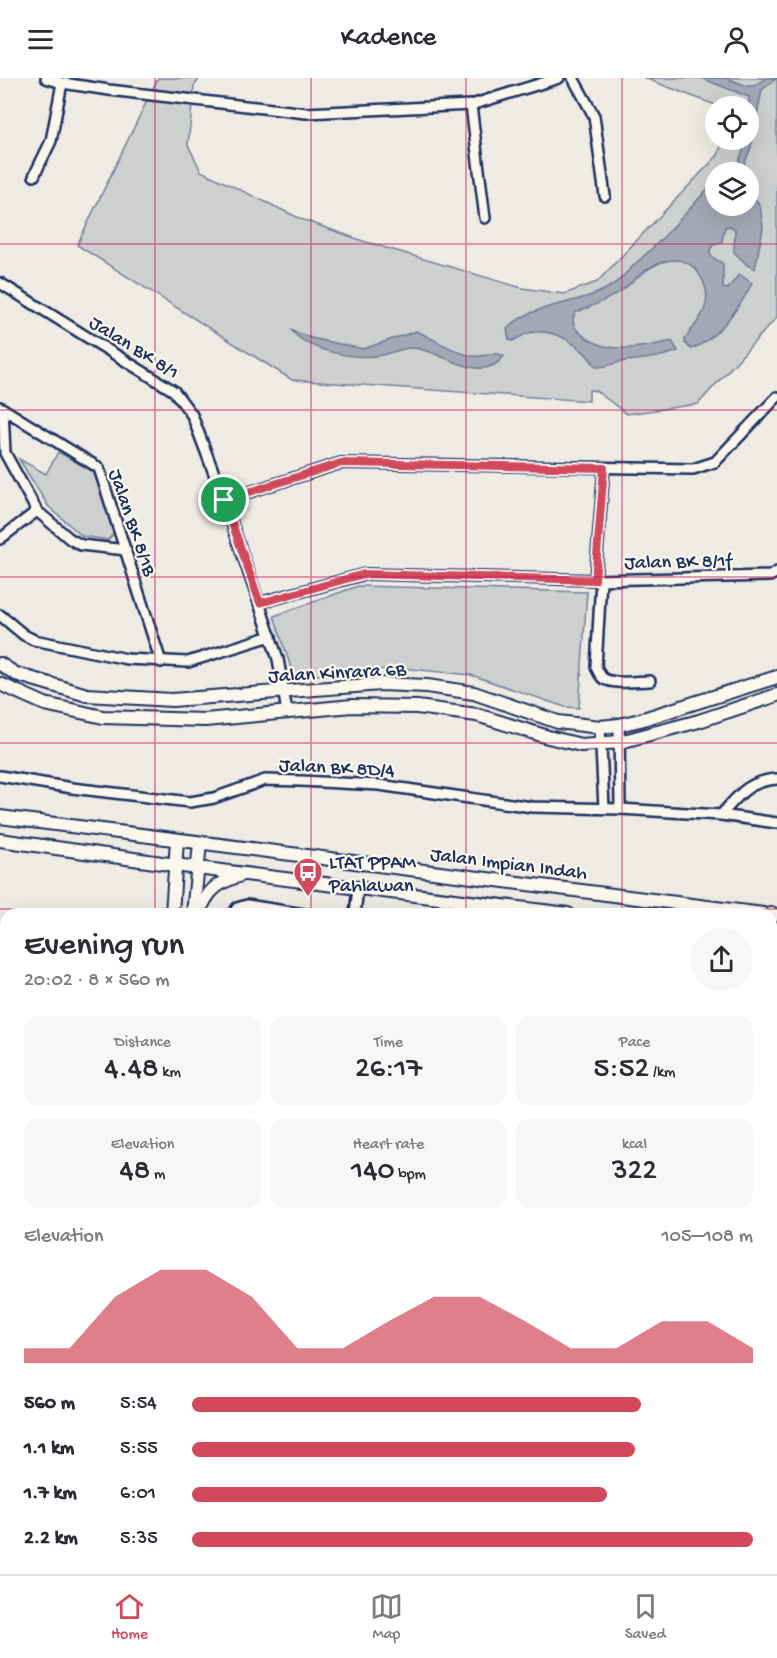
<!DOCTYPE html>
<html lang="en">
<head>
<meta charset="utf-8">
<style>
	body { margin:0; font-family:"Gochi Hand",sans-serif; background:#f7f7f7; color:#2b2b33; height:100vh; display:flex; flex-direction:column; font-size:22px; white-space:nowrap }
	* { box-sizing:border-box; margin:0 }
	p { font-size:20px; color:#7c7c81 }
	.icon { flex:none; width:33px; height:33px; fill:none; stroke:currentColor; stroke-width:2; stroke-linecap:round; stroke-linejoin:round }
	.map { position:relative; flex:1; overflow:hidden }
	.sheet { position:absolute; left:0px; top:830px; width:777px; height:668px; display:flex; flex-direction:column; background:#fff; border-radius:18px 18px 0 0; box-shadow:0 6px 24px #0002 }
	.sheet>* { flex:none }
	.tools { position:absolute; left:705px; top:18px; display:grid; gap:12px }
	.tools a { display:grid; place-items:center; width:54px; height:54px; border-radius:50%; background:#fff; box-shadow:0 6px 24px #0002; font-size:30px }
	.pin { position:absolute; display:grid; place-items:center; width:51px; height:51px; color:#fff; margin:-26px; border:3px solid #fff; border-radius:50%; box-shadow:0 2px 6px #0007 }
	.round { display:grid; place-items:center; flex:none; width:63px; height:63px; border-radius:32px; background:#f7f7f7 }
	.headline { display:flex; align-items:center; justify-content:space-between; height:102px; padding:0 24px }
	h1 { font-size:33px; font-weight:600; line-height:45px }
	.stats { display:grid; grid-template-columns:repeat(3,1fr); gap:9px; height:102px; padding:6px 24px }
	.stats div { display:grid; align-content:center; border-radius:15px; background:#f7f7f7; text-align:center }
	.stats b { font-size:30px; font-weight:600 }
	.stats small { font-size:16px; font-weight:400 }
	.stats p { font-size:16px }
	.chart { height:168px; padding:12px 24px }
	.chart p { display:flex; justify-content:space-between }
	.chart svg { width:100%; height:108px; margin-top:6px; fill:#d1495b; opacity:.7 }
	ul { padding:0 24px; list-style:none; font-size:20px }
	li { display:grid; grid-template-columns:96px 72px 1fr; align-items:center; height:45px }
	li i { height:15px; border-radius:8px; background:#d1495b }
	header { display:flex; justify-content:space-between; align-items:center; height:78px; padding:0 24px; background:#fff; font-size:27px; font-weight:600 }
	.menu { display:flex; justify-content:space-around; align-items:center; height:84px; border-top:2px solid #e1e1e2; background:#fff; font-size:16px; color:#7c7c81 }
	.menu a { display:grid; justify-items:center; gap:3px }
	.menu .selected { color:#d1495b }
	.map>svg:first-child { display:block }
	.green { fill:#cecfcf; stroke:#747f96; stroke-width:1.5; fill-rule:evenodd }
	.water { fill:#a3a8b4; stroke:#6d7892; stroke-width:1.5 }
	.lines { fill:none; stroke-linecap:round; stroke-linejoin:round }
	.minor-casing { stroke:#1b2f5e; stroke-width:14 }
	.tertiary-casing { stroke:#1b2f5e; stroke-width:16 }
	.trunk-casing { stroke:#1b2f5e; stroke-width:21 }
	.minor { stroke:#fbf7ec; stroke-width:9 }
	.tertiary { stroke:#fbf7ec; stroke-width:12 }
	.trunk { stroke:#fbf7ec; stroke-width:16 }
	.route-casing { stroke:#fff; stroke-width:12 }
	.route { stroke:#d1495b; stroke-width:8 }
	.grid { fill:none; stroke:#c2185b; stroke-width:1.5; stroke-opacity:0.55 }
	.labels { text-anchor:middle; stroke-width:4.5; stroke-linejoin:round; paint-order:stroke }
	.street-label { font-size:20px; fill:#1b2f5e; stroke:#fbf7ec }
	.poi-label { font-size:20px; fill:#1b2f5e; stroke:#fbf7ec; text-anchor:start }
</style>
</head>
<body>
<header><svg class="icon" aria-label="menu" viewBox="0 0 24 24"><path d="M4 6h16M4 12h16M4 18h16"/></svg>Kadence<svg class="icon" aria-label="person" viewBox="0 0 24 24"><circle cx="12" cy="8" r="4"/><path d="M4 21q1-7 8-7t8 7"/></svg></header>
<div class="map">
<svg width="777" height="1496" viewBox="0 0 777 1496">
	<rect width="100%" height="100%" fill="#eeebe4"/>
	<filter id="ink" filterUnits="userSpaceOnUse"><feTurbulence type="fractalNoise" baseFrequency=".0167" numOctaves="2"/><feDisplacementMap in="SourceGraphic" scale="12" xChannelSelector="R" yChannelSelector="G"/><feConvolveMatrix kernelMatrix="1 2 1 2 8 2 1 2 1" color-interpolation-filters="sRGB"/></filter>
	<g filter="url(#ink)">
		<g class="green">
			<path d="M 158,0 L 200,0 L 194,8 L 188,67 L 201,93 L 301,141 L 363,163 L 522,210 L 564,216 L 597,204 L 718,77 L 723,62 L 748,62 L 748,28 L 718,28 L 644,0 L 777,0 L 777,239 L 698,326 L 627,336 L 596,313 L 589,312 L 589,323 L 292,302 L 77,167 ZM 716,94 L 748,94 L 748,128 L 716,128 Z"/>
			<path d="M 58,374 L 96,395 L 114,455 L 108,462 L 82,458 L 48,428 L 19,381 L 46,396 Z"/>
			<path d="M 358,508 L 587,514 L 579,630 L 565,629 L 471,597 L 400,590 L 294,599 L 274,538 Z"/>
		</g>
		<g class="water">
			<path d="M 701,0 L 726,0 L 747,8 L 754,8 L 767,0 L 777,0 L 762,12 L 751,69 L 741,94 L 735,94 L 747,62 L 748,62 L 749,19 Z"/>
			<path d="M 715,105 L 716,128 L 748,128 L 749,110 L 750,112 L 760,128 L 763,150 L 755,191 L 747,187 L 734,174 L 735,151 L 730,148 L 725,149 L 722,163 L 718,166 L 713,167 L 710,172 L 711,178 L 723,186 L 723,210 L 728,211 L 739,196 L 752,205 C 742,227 715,263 691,271 L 685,265 L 685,260 C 699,243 714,226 703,203 C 692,179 671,177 650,190 C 639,196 631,206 621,213 C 607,223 591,228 575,235 C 571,243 573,249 580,255 C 607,278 641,270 672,263 L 678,273 C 658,281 640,281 620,284 C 611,286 605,290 596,289 C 583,268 554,249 529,255 C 522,257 518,261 512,263 L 509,261 L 507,251 C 532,225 573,228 604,212 C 617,206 625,196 635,186 C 663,162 687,134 711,107 Z"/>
			<path d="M 291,252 L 311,260 L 363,271 L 416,253 C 432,260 456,275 472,278 C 483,281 493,271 504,278 C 482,309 439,271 413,270 C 403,269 392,275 382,277 C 354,282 310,274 291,252 Z"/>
		</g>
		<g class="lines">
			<g class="minor-casing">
				<g id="minor">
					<path d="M 46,0 L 62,5 L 109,12 L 306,35 L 471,27 L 559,0"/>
					<path d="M 573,0 L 594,38 L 605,118"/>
					<path d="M 471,27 L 485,140"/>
					<path d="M 34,98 L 51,63 L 62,5"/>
					<path d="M 0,205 L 174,313 L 192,337 L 224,422 L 278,581 L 287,634"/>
					<path d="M 0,329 L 99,390 L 161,584"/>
					<path d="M 3,331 L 5,375 L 37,433 L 70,461 L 81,467 L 126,472"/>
					<path d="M 224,422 L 341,385 L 693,391 L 715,384 L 777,319"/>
					<path d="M 0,461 L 37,433"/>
					<path d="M 595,502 L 604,390"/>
					<path d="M 601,502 L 596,589 C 598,593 600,599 604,601 C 616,607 637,603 650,603"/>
					<path d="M 259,525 L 365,496 L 595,502 L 770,498 L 777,494"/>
					<path d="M 0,537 L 24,557 L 34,562 L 127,581 L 188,584 L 271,558"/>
					<path d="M 619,647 L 620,731"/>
					<path d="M 600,649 L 604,730"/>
					<path d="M 0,698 L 72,710 L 190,724 L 214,720 L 265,702 L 301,703 L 379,707 L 532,729 L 620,731 L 721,737 L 777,745"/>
					<path d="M 721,737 C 739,717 748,703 777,701"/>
					<path d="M 233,836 L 237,830 L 247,827 L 304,836"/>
					<path d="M 355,836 L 358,810"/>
					<path d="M 771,972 L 777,925"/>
					<path d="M 548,1496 L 555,1491"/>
				</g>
			</g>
			<g class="tertiary-casing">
				<g id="tertiary">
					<path d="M 0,586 L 16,596 L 87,617 L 172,622 L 381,606 L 427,608 L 474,615 L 558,644 L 600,649 L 619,647 L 640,642 L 777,599"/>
					<path d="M 0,606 L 45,626 L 103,639 L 205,642 L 352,628 L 417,629 L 477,637 L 548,659 L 581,667 L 620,664 L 699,643 L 777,617"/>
					<path d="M 0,739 L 763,836"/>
					<path d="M 0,762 L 197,790 L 568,836"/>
					<path d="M 172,836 L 177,762"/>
					<path d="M 193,836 L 200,765"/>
					<path d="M 198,836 C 208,812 216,805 241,797"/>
					<path d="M 771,836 L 777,837"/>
					<path d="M 771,861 L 777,861"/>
					<path d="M 0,1418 L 6,1414"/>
					<path d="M 0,1443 L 6,1438"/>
					<path d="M 420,1491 L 424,1496"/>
					<path d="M 449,1491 L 453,1496"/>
				</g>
			</g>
			<g class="trunk-casing">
				<path id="trunk" d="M 0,1403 L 6,1399"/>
			</g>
			<use href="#minor" class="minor"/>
			<use href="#tertiary" class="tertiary"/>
			<use href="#trunk" class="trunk"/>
		</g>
	</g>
	<g class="lines" filter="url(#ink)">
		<g class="route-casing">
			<path id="route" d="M 341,385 L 604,390 L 595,502 L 364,496 L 260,525 L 224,422 Z"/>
		</g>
		<use href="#route" class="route"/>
	</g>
	<path class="grid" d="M 155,0 L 155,836M 311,0 L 311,836M 466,0 L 466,836M 622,0 L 622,836M 0,166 L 777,166M 0,332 L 777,332M 0,499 L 777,499M 0,665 L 777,665M 0,831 L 777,831M 0,997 L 6,997M 771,997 L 777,997M 0,1164 L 6,1164M 771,1164 L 777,1164M 0,1330 L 6,1330M 771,1330 L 777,1330M 155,1491 L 155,1496M 311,1491 L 311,1496M 466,1491 L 466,1496M 622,1491 L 622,1496"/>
	<defs>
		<g id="bus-pin" transform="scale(1.5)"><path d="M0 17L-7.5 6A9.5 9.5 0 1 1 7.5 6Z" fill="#d1495b" stroke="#fbf7ec"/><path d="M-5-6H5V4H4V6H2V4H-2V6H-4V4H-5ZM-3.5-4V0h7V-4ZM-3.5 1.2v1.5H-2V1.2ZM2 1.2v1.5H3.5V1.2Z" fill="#fff"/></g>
	</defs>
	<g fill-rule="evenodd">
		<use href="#bus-pin" x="308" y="794"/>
	</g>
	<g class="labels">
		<g class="street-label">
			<text transform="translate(135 268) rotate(32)" y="7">Jalan BK 8/1</text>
			<text transform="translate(134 444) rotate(71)" y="7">Jalan BK 8/1B</text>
			<text transform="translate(678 482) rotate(-1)" y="7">Jalan BK 8/1f</text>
			<text transform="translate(337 593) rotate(-3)" y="7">Jalan Kinrara 6B</text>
			<text transform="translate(337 688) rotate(3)" y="7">Jalan BK 8D/4</text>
			<text transform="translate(509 784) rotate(7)" y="7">Jalan Impian Indah</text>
		</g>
		<g class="poi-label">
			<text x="329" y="790">LTAT PPAM<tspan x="329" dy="23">Pahlawan</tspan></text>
		</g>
	</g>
</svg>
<div class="tools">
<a><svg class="icon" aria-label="locate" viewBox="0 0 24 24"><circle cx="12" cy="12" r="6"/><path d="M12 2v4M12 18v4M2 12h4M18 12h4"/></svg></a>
<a><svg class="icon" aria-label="layers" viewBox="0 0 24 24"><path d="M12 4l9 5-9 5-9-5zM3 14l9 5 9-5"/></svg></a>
</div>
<div class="pin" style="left:224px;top:422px;background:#1e9e55"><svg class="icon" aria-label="arrive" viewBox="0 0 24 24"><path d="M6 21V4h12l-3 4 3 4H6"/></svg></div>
<section class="sheet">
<div class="headline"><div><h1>Evening run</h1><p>20:02 · 8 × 560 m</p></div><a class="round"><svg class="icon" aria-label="share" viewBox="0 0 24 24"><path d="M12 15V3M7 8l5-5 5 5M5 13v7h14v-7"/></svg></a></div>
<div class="stats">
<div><p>Distance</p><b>4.48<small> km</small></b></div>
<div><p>Time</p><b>26:17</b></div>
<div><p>Pace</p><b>5:52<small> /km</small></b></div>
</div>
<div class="stats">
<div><p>Elevation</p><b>48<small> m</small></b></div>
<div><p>Heart rate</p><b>140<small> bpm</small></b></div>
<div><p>kcal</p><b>322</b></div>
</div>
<div class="chart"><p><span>Elevation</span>105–108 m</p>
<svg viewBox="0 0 160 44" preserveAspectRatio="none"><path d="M0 44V38L10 38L20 17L30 6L40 6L50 17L60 38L70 38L80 27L90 17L100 17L110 27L120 38L130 38L140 27L150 27L160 38V44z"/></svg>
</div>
<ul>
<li><b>560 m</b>5:54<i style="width:80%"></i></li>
<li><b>1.1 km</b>5:55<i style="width:79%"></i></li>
<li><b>1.7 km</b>6:01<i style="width:74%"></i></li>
<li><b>2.2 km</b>5:35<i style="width:100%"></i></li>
</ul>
</section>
</div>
<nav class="menu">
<a class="selected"><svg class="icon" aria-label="home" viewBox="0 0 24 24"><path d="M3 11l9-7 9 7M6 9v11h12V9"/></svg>Home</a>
<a><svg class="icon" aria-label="map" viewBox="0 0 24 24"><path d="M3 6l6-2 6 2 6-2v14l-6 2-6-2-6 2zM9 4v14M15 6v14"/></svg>Map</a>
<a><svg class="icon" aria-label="saved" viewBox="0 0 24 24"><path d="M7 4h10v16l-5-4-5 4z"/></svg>Saved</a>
</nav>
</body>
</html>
